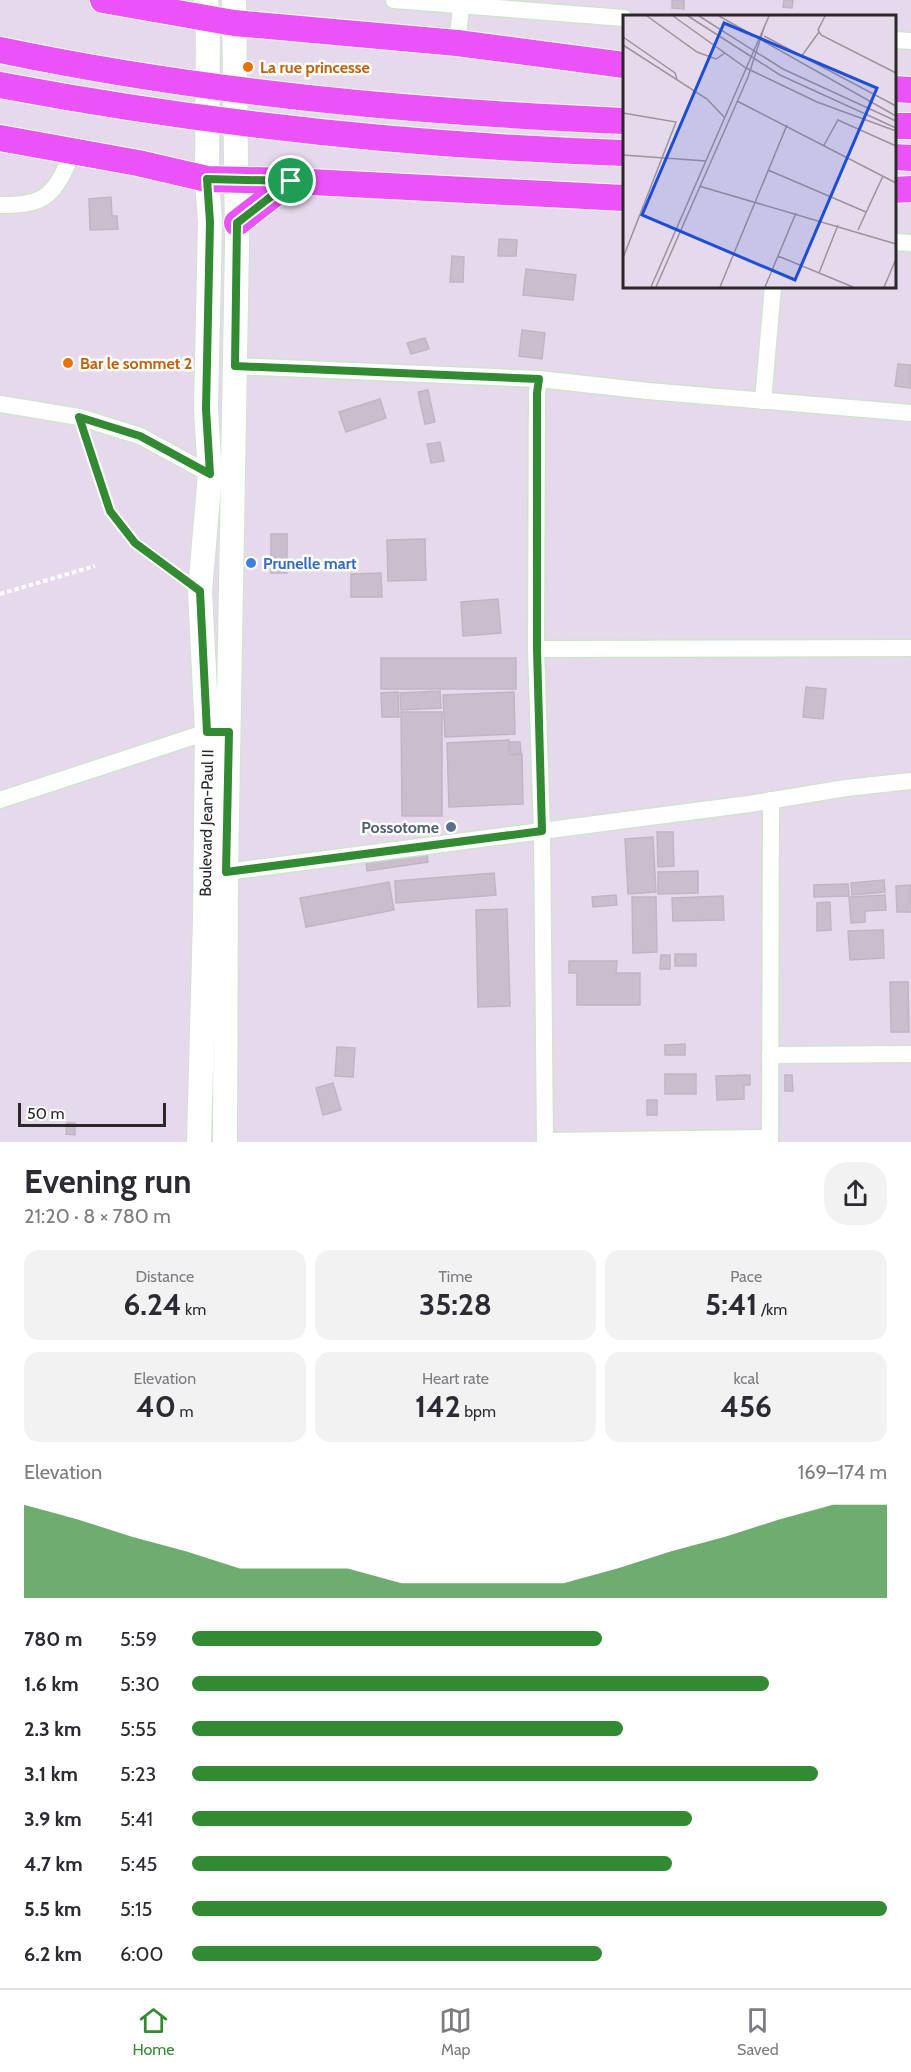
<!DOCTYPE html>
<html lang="en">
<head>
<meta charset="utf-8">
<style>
	body { margin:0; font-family:Cabin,sans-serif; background:#f2f2f3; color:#2b2b33; height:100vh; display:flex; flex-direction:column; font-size:22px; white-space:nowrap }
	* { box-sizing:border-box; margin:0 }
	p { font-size:20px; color:#7c7c81 }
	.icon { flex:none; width:33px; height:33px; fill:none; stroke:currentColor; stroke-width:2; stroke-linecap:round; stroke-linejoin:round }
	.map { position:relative; height:1142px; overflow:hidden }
	.panel { display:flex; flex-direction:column; background:#fff; flex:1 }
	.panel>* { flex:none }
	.scale { position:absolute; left:18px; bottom:15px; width:148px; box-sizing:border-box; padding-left:6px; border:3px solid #292929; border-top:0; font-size:16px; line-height:21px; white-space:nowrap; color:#292929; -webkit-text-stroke:4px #fff; paint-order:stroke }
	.pin { position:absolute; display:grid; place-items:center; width:51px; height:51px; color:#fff; margin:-26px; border:3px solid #fff; border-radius:50%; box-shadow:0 2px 6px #0007 }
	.round { display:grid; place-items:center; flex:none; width:63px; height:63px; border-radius:24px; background:#f2f2f3 }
	.summary { display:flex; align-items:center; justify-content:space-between; height:102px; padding:0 24px }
	h1 { font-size:33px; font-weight:800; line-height:45px }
	.figures { display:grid; grid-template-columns:repeat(3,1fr); gap:9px; height:102px; padding:6px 24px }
	.figures div { display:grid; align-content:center; border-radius:15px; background:#f2f2f3; text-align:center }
	.figures b { font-size:30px; font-weight:800 }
	.figures small { font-size:16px; font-weight:400 }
	.figures p { font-size:16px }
	.chart { height:168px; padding:12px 24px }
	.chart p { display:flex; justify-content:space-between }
	.chart svg { width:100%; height:108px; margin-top:6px; fill:#328a33; opacity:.7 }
	ul { padding:0 24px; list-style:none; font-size:20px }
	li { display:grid; grid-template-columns:96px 72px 1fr; align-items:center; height:45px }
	li i { height:15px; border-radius:8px; background:#328a33 }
	.menu { display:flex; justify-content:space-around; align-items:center; height:84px; border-top:2px solid #e1e1e2; background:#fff; font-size:16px; color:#7c7c81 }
	.menu a { display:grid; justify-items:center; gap:3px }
	.menu .active { color:#328a33 }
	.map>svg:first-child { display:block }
	.building { fill:#cabece; stroke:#c3b3c7; stroke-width:1.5 }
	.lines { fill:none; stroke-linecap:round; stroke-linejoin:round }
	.lane-casing { stroke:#cfe3ce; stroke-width:10 }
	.street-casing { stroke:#cfe3ce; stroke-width:19 }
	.secondary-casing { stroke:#cfe3ce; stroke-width:26 }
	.primary-casing { stroke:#fff; stroke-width:28 }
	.path { stroke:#fff; stroke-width:4; stroke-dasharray:4.5 3; stroke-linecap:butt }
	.lane { stroke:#fff; stroke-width:8 }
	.street { stroke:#fff; stroke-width:16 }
	.secondary { stroke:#fff; stroke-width:24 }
	.primary { stroke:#eb52f8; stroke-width:26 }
	.primary-bridge-casing { stroke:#fff; stroke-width:28; stroke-linecap:butt }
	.primary-bridge { stroke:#eb52f8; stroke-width:26 }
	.route-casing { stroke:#fff; stroke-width:12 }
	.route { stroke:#328a33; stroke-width:8 }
	.food-dot { fill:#e8710a; stroke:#fff; stroke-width:2 }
	.shop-dot { fill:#3f7fe0; stroke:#fff; stroke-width:2 }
	.service-dot { fill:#5c6f8a; stroke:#fff; stroke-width:2 }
	.labels { text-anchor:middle; stroke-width:5; stroke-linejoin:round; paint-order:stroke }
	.food-label { font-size:16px; font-weight:bold; fill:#c56008; stroke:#fff; text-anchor:start }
	.shop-label { font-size:16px; font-weight:bold; fill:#366cbe; stroke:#fff; text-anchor:start }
	.street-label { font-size:16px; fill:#292929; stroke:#fff }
	.service-label { font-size:16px; font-weight:bold; fill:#4e5e75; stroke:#fff; text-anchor:end }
	.inset-road { fill:none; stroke:#9b939e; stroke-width:1.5 }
	.view { fill:#1d4ed8; fill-opacity:0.15; stroke:#1d4ed8; stroke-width:3 }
	.inset-edge { fill:none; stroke:#292929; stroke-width:3 }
</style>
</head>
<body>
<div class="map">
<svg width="911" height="1142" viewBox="0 0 911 1142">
	<rect width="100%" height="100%" fill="#e7d9ec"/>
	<g class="building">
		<path d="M 672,0 L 684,0 L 684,9 L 672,8 Z"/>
		<path d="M 784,0 L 793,0 L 792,8 L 783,7 Z"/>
		<path d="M 111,197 L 112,216 L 117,216 L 118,229 L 90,230 L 89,199 Z"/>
		<path d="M 499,239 L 517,240 L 516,256 L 498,256 Z"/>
		<path d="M 452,256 L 464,257 L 463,282 L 450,282 Z"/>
		<path d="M 526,269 L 576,275 L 573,300 L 523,295 Z"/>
		<path d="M 522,330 L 545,333 L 542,359 L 519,356 Z"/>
		<path d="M 425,338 L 429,349 L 411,354 L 407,343 Z"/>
		<path d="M 898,364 L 911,365 L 911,388 L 895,386 Z"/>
		<path d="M 428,390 L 435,422 L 425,424 L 418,392 Z"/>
		<path d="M 380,399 L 386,418 L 346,432 L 339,412 Z"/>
		<path d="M 440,442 L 444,461 L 431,463 L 427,444 Z"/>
		<rect x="271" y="534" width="16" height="39"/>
		<path d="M 425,539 L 426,580 L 388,581 L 387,540 Z"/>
		<path d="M 381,573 L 382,597 L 351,597 L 351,574 Z"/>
		<path d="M 498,599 L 501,633 L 463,636 L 461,602 Z"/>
		<rect x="381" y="658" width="135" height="31"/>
		<path d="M 806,687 L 826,689 L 823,719 L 803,717 Z"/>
		<path d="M 440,691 L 441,708 L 401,710 L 400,693 Z"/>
		<path d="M 398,692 L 399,717 L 382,717 L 381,693 Z"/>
		<path d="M 514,692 L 515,734 L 445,737 L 443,695 Z"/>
		<path d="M 401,712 L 442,712 L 442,816 L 402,816 Z"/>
		<path d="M 509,740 L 509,755 L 522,754 L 523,804 L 449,807 L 447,743 Z"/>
		<path d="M 510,742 L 520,742 L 521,753 L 511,754 Z"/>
		<path d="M 657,832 L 673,832 L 674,866 L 658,867 Z"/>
		<path d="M 653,837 L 656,892 L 628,894 L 625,839 Z"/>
		<path d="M 427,854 L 428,862 L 367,871 L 366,863 Z"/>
		<path d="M 698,871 L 698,893 L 658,894 L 658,872 Z"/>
		<path d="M 494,873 L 496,895 L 396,903 L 395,881 Z"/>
		<path d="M 884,880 L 885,892 L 852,895 L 851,883 Z"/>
		<path d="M 389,882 L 394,910 L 306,927 L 300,898 Z"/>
		<path d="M 848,884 L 849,896 L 814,897 L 814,885 Z"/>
		<path d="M 911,885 L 911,912 L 897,912 L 896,886 Z"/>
		<path d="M 616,895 L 617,905 L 593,907 L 592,897 Z"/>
		<path d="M 885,895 L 886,910 L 865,911 L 865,922 L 851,923 L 849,897 Z"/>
		<path d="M 723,896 L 724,920 L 673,921 L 672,898 Z"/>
		<path d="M 632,897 L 656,897 L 657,952 L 633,953 Z"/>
		<path d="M 830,902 L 831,930 L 817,931 L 817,903 Z"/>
		<path d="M 507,909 L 510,1006 L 478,1007 L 476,910 Z"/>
		<path d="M 883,930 L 884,958 L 850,960 L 848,931 Z"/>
		<rect x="675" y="954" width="21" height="12"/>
		<path d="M 661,955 L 670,955 L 670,969 L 660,969 Z"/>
		<path d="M 569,961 L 617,961 L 616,973 L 640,973 L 640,1005 L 577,1005 L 577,973 L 569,973 Z"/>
		<path d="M 890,982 L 908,982 L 909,1032 L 891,1032 Z"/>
		<path d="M 685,1044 L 685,1055 L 665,1055 L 665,1045 Z"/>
		<path d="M 337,1047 L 355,1048 L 353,1077 L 335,1076 Z"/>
		<rect x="665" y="1074" width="31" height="20"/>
		<path d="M 750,1075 L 750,1085 L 744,1085 L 744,1099 L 717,1100 L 716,1076 Z"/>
		<path d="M 785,1075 L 792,1075 L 793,1091 L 785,1091 Z"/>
		<path d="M 333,1083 L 341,1110 L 323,1115 L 316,1088 Z"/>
		<rect x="647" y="1100" width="10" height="15"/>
		<path d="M 67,1123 L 75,1123 L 75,1135 L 66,1134 Z"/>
	</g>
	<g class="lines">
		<g class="lane-casing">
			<path id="lane" d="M 79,418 L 110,511 L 135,543 L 196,588"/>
		</g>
		<g class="street-casing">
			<g id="street">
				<path d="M 394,0 L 624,18"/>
				<path d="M 894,40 L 911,41"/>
				<path d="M 457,43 L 462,0"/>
				<path d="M 0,205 C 49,206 55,192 73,152"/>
				<path d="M 894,242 L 911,243"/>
				<path d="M 235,366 L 539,379 L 648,391 L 911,413"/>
				<path d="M 539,379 L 537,393 L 536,649 L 542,831 L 545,1142"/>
				<path d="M 763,401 L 773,286"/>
				<path d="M 0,404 L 79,417 L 140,436 L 210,474"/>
				<path d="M 536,649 L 911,648"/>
				<path d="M 0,800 L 207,732 L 216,732"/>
				<path d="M 226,872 L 749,804 L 846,788 L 911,781"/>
				<path d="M 770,1055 L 911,1054"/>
				<path d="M 545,1141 L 770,1138"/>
				<path d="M 770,1142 L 771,800"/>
			</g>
		</g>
		<g class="secondary-casing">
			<g id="secondary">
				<path d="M 199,1142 L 205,918 L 207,732 L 200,591 L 210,474 L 206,409 L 210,222 L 207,179 L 208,19 L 206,0"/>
				<path d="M 225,1142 L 226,872 L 237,244 L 234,0"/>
			</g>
		</g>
		<g class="primary-casing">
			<g id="primary">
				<path d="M 103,0 L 234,23 L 457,43 L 624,65"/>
				<path d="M 894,89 L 911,90"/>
				<path d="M 894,126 L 911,126"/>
				<path d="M 0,138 L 138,163 L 207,179 L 291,181 L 624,198"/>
				<path d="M 894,157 L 911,158"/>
				<path d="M 894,190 L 911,189"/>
				<path d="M 237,223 L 291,181"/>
			</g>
		</g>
		<path class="path" d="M 0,594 L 95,566"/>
		<use href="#lane" class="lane"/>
		<use href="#street" class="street"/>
		<use href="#secondary" class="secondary"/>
		<use href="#primary" class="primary"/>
		<g class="primary-bridge-casing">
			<g id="primary-bridge">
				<path d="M 0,50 C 205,93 415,112 624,121"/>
				<path d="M 0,85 C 206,124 415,146 624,153"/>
			</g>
		</g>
		<use href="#primary-bridge" class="primary-bridge"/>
	</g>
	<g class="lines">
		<g class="route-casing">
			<path id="route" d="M 207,179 L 291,181 L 237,223 L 235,366 L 539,379 L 537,393 L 537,649 L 542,831 L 226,872 L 229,732 L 207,732 L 200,591 L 135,543 L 110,511 L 79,417 L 140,436 L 210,474 L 206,409 L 210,222 Z"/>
		</g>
		<use href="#route" class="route"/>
	</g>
	<g class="food-dot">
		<circle cx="248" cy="67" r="6"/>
		<circle cx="68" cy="363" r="6"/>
	</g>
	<circle class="shop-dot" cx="251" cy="563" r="6"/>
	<circle class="service-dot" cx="451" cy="827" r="6"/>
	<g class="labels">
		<g class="food-label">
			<text x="260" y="73">La rue princesse</text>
			<text x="80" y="369">Bar le sommet 2</text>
		</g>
		<g class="shop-label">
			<text x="263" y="569">Prunelle mart</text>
		</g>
		<g class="street-label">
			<text transform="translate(206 823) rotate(-89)" y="6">Boulevard Jean-Paul II</text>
		</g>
		<g class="service-label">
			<text x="439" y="833">Possotome</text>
		</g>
	</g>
	<g transform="translate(623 15)">
		<rect width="273" height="273" fill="#e7d9ec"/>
		<path class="inset-road" d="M 24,1 L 74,37 L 93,44 L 102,38M 50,1 L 123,53 L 194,87 L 273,116M 65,1 L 157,60 L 273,113M 76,1 L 160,54 L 273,106M 96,1 L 273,101M 202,1 L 195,15 L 198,20 L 273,58M 141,21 L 273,91M 0,22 L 52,58 L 54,64M 0,30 L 84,84 L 102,103M 178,42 L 196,17M 114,86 L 273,168M 0,98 L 53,107 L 0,243M 201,130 L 215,105 L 273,131M 0,140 L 83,146M 145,155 L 243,197M 76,171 L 273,229M 235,215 L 260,161M 111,239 L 149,255M 155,241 L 230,272M 196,258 L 215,210M 28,272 L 146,1M 33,272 L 125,62 L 142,10M 97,272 L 164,110M 142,272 L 173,198M 261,272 L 273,244"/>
		<path class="view" d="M 101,8 L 254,73 L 172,265 L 19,200 Z"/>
		<rect width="273" height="273" class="inset-edge"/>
	</g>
</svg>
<div class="scale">50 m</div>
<div class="pin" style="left:291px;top:181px;background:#1e9e55"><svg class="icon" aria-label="arrive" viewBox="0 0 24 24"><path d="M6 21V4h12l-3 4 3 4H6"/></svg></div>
</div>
<section class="panel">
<div class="summary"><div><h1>Evening run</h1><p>21:20 · 8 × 780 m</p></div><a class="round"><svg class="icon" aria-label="share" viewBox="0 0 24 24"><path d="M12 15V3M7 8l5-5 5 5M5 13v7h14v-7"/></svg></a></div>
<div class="figures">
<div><p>Distance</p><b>6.24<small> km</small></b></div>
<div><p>Time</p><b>35:28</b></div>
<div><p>Pace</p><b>5:41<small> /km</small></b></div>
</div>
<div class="figures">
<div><p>Elevation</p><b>40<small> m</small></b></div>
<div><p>Heart rate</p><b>142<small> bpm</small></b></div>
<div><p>kcal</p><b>456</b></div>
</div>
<div class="chart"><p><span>Elevation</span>169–174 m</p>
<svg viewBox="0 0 160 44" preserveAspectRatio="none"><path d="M0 44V6L10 12L20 19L30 25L40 32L50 32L60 32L70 38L80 38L90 38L100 38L110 32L120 25L130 19L140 12L150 6L160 6V44z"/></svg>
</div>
<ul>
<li><b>780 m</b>5:59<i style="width:59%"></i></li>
<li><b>1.6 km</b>5:30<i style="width:83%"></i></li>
<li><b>2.3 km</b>5:55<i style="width:62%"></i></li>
<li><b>3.1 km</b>5:23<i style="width:90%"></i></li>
<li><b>3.9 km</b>5:41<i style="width:72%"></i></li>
<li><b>4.7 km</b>5:45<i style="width:69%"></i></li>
<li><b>5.5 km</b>5:15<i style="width:100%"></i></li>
<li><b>6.2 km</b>6:00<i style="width:59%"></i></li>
</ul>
</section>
<nav class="menu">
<a class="active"><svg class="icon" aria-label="home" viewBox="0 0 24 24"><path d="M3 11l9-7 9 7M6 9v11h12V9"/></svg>Home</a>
<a><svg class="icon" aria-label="map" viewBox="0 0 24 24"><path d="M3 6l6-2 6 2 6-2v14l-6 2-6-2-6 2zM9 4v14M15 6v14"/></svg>Map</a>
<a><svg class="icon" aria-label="saved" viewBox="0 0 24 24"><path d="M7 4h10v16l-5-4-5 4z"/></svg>Saved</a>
</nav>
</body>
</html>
